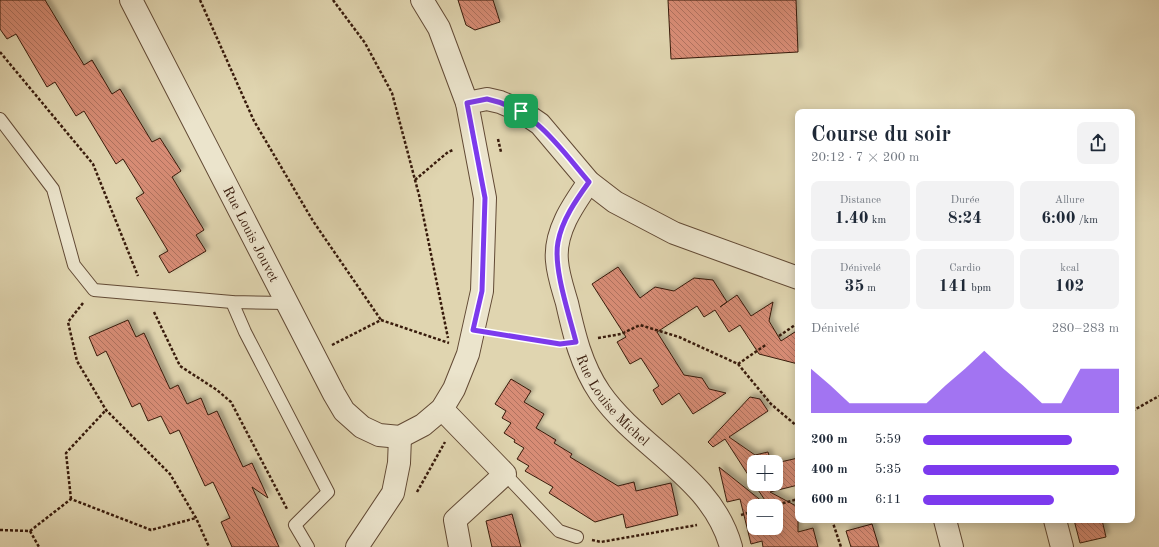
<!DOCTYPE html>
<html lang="fr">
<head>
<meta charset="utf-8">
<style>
	body { margin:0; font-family:"Old Standard TT",serif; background:#f2f2f3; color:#1f2937; height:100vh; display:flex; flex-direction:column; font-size:15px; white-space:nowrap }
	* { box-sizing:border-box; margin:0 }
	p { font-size:13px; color:#747a83 }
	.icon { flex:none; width:22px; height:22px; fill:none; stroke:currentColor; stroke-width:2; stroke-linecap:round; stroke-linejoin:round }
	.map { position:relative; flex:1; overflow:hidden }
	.details { position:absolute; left:795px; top:109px; width:340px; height:414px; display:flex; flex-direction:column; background:#fff; border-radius:8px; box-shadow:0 2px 10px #0003 }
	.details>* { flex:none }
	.fabs { position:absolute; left:747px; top:455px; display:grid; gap:8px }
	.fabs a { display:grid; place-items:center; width:36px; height:36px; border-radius:8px; background:#fff; box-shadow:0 2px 10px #0003; font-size:20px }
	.pin { position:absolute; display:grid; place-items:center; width:34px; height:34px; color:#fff; margin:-17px; border-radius:8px; box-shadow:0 2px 6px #0006 }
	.round { display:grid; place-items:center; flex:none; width:42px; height:42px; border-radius:8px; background:#f2f2f3 }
	.headline { display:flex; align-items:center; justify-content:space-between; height:68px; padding:0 16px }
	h1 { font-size:22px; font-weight:700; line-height:30px }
	.stats { display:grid; grid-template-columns:repeat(3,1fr); gap:6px; height:68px; padding:4px 16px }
	.stats div { display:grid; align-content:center; border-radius:8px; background:#f2f2f3; text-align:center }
	.stats b { font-size:17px; font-weight:700 }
	.stats small { font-size:11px; font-weight:400 }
	.stats p { font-size:11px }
	.chart { height:112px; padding:8px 16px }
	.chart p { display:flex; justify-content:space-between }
	.chart svg { width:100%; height:72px; margin-top:4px; fill:#7c3aed; opacity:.7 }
	ul { padding:0 16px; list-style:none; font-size:13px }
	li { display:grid; grid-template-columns:64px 48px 1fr; align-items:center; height:30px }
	li i { height:10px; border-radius:5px; background:#7c3aed }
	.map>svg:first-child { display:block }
	.building { fill:url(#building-back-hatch); stroke:#381b0c; filter:url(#shadow) }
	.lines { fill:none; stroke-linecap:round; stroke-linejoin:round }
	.lane-casing { stroke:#624a35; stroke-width:14 }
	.street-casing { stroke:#624a35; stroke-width:24 }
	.path { stroke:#381b0c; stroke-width:2.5; stroke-dasharray:3 2; stroke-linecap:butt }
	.lane { stroke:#ebe4cc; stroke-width:12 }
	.street { stroke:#ebe4cc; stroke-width:22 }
	.route-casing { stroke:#fff; stroke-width:8 }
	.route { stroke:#7c3aed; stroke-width:5 }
	.labels { text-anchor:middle; stroke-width:4; stroke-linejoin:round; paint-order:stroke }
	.street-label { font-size:14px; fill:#381b0c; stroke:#ebe4cc }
</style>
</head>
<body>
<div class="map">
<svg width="1159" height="547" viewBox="0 0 1159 547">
	<defs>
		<pattern id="building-back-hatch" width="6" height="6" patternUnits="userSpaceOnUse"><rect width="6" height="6" fill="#d78c74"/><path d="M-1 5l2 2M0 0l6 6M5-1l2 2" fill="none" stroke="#af725e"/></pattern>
		<filter id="shadow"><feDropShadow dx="3.5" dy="-3.5" stdDeviation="2" flood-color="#0004"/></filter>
	</defs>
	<rect width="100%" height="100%" fill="#e0d5b0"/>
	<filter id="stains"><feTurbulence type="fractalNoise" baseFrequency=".005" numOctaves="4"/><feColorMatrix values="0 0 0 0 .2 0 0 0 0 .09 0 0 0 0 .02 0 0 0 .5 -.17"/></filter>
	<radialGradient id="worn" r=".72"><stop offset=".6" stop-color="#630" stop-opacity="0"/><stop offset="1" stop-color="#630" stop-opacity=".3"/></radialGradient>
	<g class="building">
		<path d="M 0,0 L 45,0 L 84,65 L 92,60 L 112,94 L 120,89 L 152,142 L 160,138 L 181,171 L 172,177 L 204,230 L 196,235 L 206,251 L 169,273 L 159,256 L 168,251 L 136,198 L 144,193 L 123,159 L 116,164 L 84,111 L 76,116 L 55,82 L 47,87 L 16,34 L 7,39 L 0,29 Z"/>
		<path d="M 458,0 L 493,0 L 500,22 L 475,30 L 466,25 Z"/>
		<path d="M 668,0 L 796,0 L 798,52 L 671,59 Z"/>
		<path d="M 618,267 L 640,298 L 655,287 L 674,291 L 694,278 L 713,280 L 727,302 L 720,307 L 737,295 L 751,316 L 773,302 L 769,321 L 781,341 L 798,330 L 798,364 L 759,354 L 740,325 L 729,332 L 715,310 L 704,317 L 697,306 L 657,332 L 684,375 L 702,378 L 709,389 L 726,393 L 693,414 L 679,393 L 662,405 L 653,390 L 659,386 L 641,358 L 630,364 L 617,342 L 626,337 L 592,284 Z"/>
		<path d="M 128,320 L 136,337 L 144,333 L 170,389 L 178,385 L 187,404 L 201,398 L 208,415 L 217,411 L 243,467 L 252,463 L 268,498 L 252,487 L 279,547 L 232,547 L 221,522 L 230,518 L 213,482 L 205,486 L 179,430 L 170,434 L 161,416 L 148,421 L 140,403 L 132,407 L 106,351 L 97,356 L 89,337 Z"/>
		<path d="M 511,379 L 531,391 L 524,402 L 544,414 L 536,428 L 556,440 L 554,443 L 572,454 L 570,457 L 618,486 L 634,482 L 636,491 L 671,483 L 678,515 L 626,528 L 623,514 L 595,522 L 549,493 L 553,487 L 525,471 L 529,466 L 517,459 L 524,448 L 514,442 L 515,440 L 504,433 L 511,423 L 502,418 L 506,411 L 495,404 Z"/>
		<path d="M 750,397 L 760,399 L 768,411 L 729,437 L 755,455 L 768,452 L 771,462 L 754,462 L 754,484 L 725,439 L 713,447 L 708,442 Z"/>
		<path d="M 798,458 L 798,485 L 770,492 L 798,507 L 798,532 L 813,528 L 818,547 L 763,547 L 762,541 L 751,544 L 740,499 L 727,502 L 719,467 L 768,506 L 754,506 L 754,528 L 776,528 L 776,506 L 769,506 L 754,484 L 776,484 L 776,463 Z"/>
		<path d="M 512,514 L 521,547 L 492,547 L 486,521 Z"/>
		<path d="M 1074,520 L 1102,520 L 1106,537 L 1080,543 Z"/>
		<path d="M 872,524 L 879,547 L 851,547 L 846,531 Z"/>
	</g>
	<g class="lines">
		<g class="lane-casing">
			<g id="lane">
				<path d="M 0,119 L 53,189 L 74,265 L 94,290 L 232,302 L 286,303"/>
				<path d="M 232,302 L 245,332 L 328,492 L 295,525 L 308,547"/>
				<path d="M 505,474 L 559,531 L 577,537"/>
			</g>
		</g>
		<g class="street-casing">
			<g id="street">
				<path id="s1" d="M 131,0 L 334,394 L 344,411 L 362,427 L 379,435 L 400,437 L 423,425 L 442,409 L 454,389 L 468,354 L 482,291 L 485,198 L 467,103 L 439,28 L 422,0"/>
				<path d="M 467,103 L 487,99 L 500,102 L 521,111 L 540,124 L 589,182 L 615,202 L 674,233 L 798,278"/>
				<path id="s2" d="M 589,182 C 573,205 554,232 557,261 C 558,275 563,289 567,303 C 574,334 581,365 600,393 C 639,449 712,477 731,547"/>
				<path d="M 442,409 L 505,474 L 455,520 L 460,547"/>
				<path d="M 945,520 L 952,547"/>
				<path d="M 1055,520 L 1062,547"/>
				<path d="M 357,547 L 393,493 L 399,463 L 400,437"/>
			</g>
		</g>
		<g class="path">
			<path d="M 200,0 L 254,121 L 313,221 L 381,320"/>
			<path d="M 333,0 L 365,43 L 392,93 L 419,195 L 448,338"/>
			<path d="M 0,52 L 93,164 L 138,276"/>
			<path d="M 498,139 L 501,152"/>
			<path d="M 415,180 L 448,152 L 453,150"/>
			<path d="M 83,303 L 68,322 L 77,361 L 106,410 L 170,474 L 196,518 L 209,547"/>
			<path d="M 154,312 L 180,366 L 217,390 L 231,402 L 287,509"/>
			<path d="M 495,334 L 554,343"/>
			<path d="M 779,336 L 798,323"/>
			<path d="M 598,338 L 621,334 L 640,325 L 679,337 L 738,364 L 771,404 L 798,427"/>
			<path d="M 332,345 L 381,320 L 449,343"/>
			<path d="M 738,364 L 767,344"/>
			<path d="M 1132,410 L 1134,410 L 1159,396"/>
			<path d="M 417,492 L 445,442"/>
			<path d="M 71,499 L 66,453 L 106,410"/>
			<path d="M 773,506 L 798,499"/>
			<path d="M 741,515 L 754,511"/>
			<path d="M 832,520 L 841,547"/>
			<path d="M 0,530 L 30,531 L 71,499 L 151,530 L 196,518"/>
			<path d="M 30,531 L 39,547"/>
			<path d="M 592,540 L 601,542 L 697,525"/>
		</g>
		<use href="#lane" class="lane"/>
		<use href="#street" class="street"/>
	</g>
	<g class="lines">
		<g class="route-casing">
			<path id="route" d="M 487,99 C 535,109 559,147 589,182 C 576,200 562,220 558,242 C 553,268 569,314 576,342 L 560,344 L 473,330 L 482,291 L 485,198 L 467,103 Z"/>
		</g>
		<use href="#route" class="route"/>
	</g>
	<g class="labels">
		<g class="street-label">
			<text dy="5" stroke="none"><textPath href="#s1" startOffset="263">Rue Louis Jouvet</textPath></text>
			<text dy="5" stroke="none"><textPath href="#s2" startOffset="240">Rue Louise Michel</textPath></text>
		</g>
	</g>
	<rect width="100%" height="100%" filter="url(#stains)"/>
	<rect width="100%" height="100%" fill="url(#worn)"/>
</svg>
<div class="fabs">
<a>+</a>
<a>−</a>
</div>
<div class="pin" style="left:521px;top:111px;background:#1e9e55"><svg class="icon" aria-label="arrive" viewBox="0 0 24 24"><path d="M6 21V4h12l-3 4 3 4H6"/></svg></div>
<section class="details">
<div class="headline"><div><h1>Course du soir</h1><p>20:12 · 7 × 200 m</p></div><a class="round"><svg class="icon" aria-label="share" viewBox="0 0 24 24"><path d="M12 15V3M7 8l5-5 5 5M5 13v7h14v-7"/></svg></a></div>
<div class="stats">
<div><p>Distance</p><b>1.40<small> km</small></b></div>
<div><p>Durée</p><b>8:24</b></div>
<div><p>Allure</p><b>6:00<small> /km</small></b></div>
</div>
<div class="stats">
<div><p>Dénivelé</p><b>35<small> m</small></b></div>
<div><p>Cardio</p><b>141<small> bpm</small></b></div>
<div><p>kcal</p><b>102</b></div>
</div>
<div class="chart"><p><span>Dénivelé</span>280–283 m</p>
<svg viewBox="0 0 160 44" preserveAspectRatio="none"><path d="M0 44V17L10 27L20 38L30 38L40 38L50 38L60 38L70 27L80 17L90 6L100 17L110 27L120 38L130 38L140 17L150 17L160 17V44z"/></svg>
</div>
<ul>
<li><b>200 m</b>5:59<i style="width:76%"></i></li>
<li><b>400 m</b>5:35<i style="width:100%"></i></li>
<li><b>600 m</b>6:11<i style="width:67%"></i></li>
</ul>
</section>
</div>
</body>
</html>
